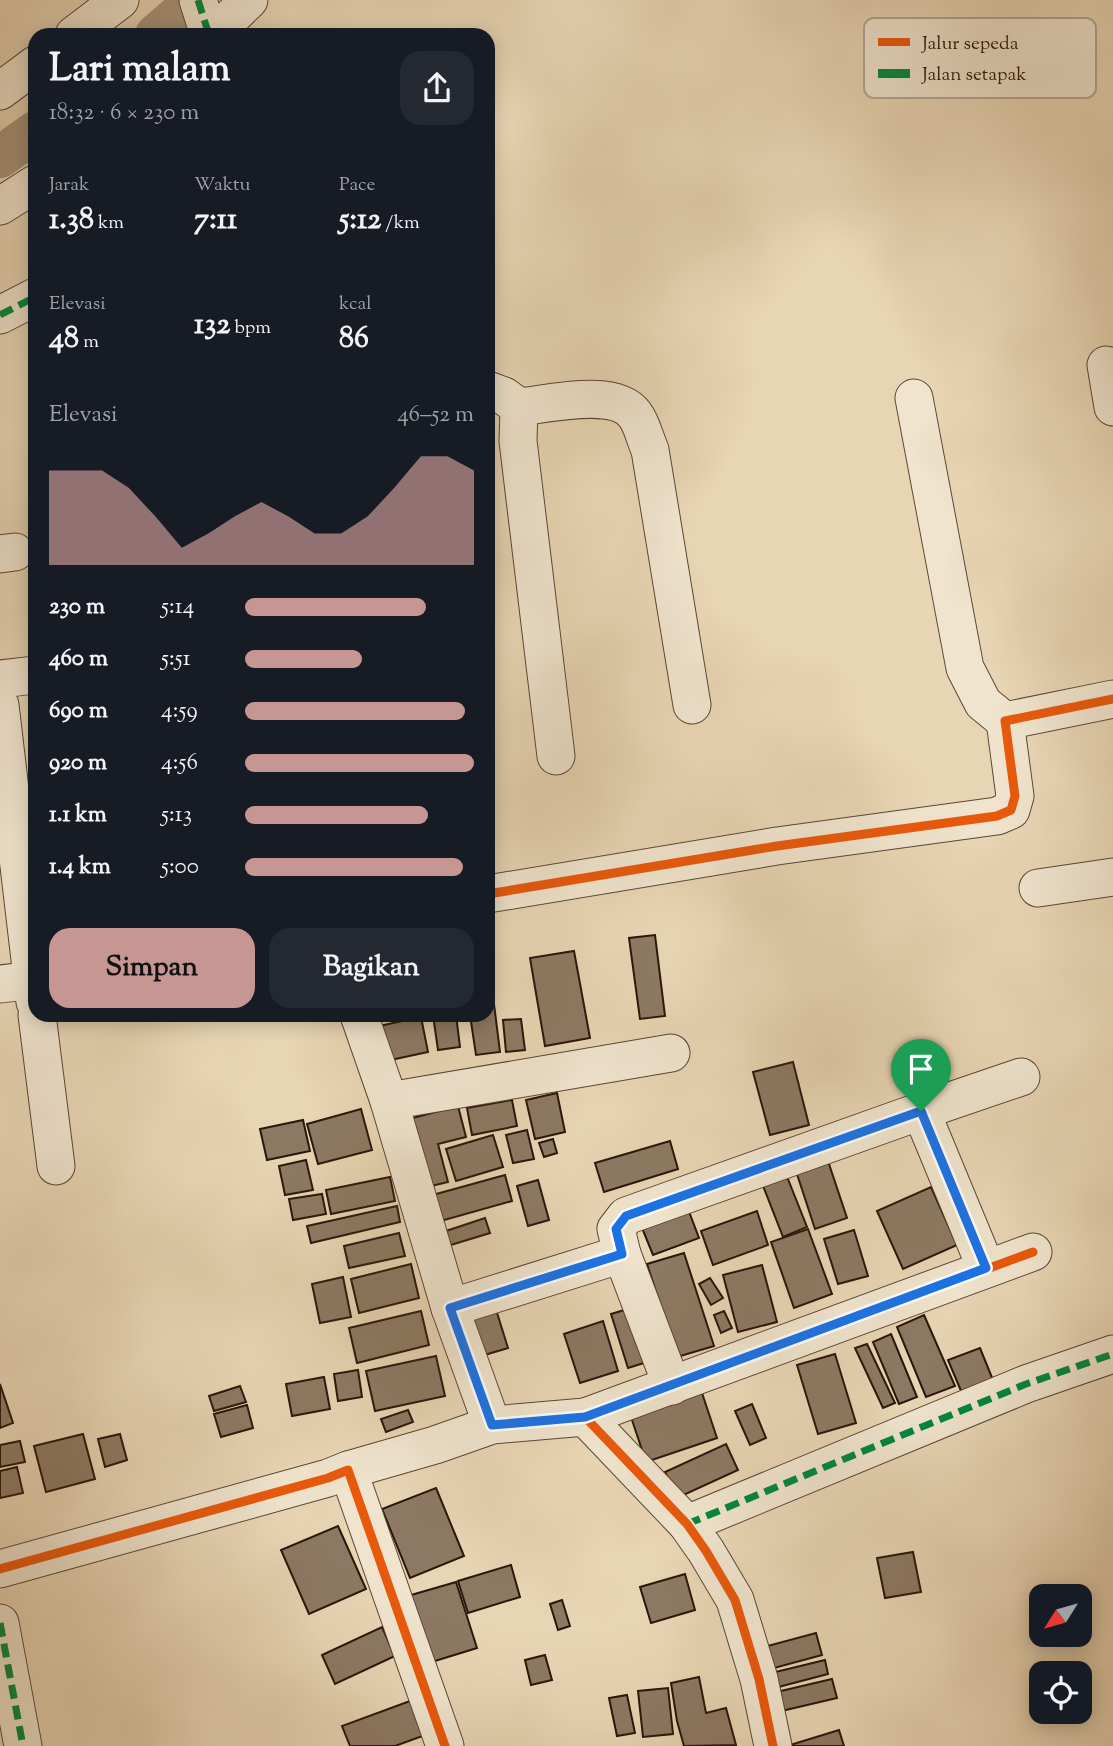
<!DOCTYPE html>
<html lang="id">
<head>
<meta charset="utf-8">
<style>
	body { margin:0; font-family:"Sorts Mill Goudy",serif; background:#242831; color:#f1f3f6; height:100vh; display:flex; flex-direction:column; font-size:26px; white-space:nowrap }
	* { box-sizing:border-box; margin:0 }
	p { font-size:23px; color:#9ea1a6 }
	.icon { flex:none; width:38px; height:38px; fill:none; stroke:currentColor; stroke-width:2; stroke-linecap:round; stroke-linejoin:round }
	.map { position:relative; flex:1; overflow:hidden }
	.side { position:absolute; left:28px; top:28px; width:467px; height:994px; display:flex; flex-direction:column; background:#171b24; border-radius:21px; box-shadow:0 4px 18px #0003 }
	.side>* { flex:none }
	.needle { width:46px; rotate:233deg }
	.tools { position:absolute; left:1029px; top:1584px; display:grid; gap:14px }
	.tools a { display:grid; place-items:center; width:63px; height:63px; border-radius:14px; background:#171b24; box-shadow:0 4px 18px #0003; font-size:35px }
	.pin { position:absolute; display:grid; place-items:center; width:60px; height:60px; color:#fff; margin:-72px -30px; border-radius:50% 50% 50% 0; rotate:-45deg; box-shadow:0 0 7px #0007 }
	.pin .icon { rotate:45deg }
	.round { display:grid; place-items:center; flex:none; width:74px; height:74px; border-radius:21px; background:#242831 }
	.headline { display:flex; align-items:center; justify-content:space-between; height:119px; padding:0 21px }
	h1 { font-size:38px; font-weight:700; line-height:52px }
	.figures { display:grid; grid-template-columns:repeat(3,1fr); gap:10px; height:119px; padding:7px 21px }
	.figures div { display:grid; align-content:center }
	.figures b { font-size:30px; font-weight:700 }
	.figures small { font-size:19px; font-weight:400 }
	.figures p { font-size:19px }
	.chart { height:196px; padding:14px 21px }
	.chart p { display:flex; justify-content:space-between }
	.chart svg { width:100%; height:126px; margin-top:7px; fill:#c59692; opacity:.7 }
	.button { display:flex; gap:14px; margin-top:auto; padding:14px 21px }
	.button a { flex:1; height:80px; border-radius:21px; background:#c59692; color:#111; font-size:28px; font-weight:700; line-height:80px; text-align:center }
	.button a+a { background:#242831; color:#f1f3f6 }
	ul { padding:0 21px; list-style:none; font-size:23px }
	li { display:grid; grid-template-columns:112px 84px 1fr; align-items:center; height:52px }
	li i { height:18px; border-radius:9px; background:#c59692 }
	.map>svg:first-child { display:block }
	.lines { fill:none; stroke-linecap:round; stroke-linejoin:round }
	.canal { stroke:#a7947a; stroke-width:42 }
	.building { fill:#8d7963; stroke:#2a160c; stroke-width:2 }
	.street-casing { stroke:#5a4636; stroke-width:39 }
	.street { stroke:#f0e4ce; stroke-width:37 }
	.quiet { stroke:#00873e; stroke-width:7; stroke-dasharray:14 7; stroke-linecap:butt }
	.cycleway-casing { stroke:#f0e4ce; stroke-width:13 }
	.cycleway { stroke:#e8590c; stroke-width:9 }
	.route-casing { stroke:#fff; stroke-width:14 }
	.route { stroke:#1a73e8; stroke-width:9 }
	.key { fill:#f0e4ce; stroke:#b5a694; stroke-width:2 }
	.key-label { font-size:19px; fill:#2a160c }
</style>
</head>
<body>
<div class="map">
<svg width="1113" height="1746" viewBox="0 0 1113 1746">
	<rect width="100%" height="100%" fill="#e8d5b3"/>
	<filter id="stains"><feTurbulence type="fractalNoise" baseFrequency=".00286" numOctaves="4"/><feColorMatrix values="0 0 0 0 .2 0 0 0 0 .09 0 0 0 0 .02 0 0 0 .5 -.17"/></filter>
	<radialGradient id="worn" r=".72"><stop offset=".6" stop-color="#630" stop-opacity="0"/><stop offset="1" stop-color="#630" stop-opacity=".3"/></radialGradient>
	<g class="lines">
		<g class="canal">
			<path d="M 156,35 L 196,0"/>
			<path d="M 0,157 L 35,132"/>
		</g>
	</g>
	<g class="building">
		<path d="M 655,935 L 665,1016 L 640,1019 L 629,938 Z"/>
		<path d="M 574,951 L 590,1038 L 545,1046 L 530,958 Z"/>
		<path d="M 494,1004 L 500,1052 L 476,1055 L 470,1015 L 488,1015 L 488,1005 Z"/>
		<path d="M 433,1015 L 456,1015 L 460,1047 L 438,1050 Z"/>
		<path d="M 421,1017 L 428,1052 L 386,1061 L 379,1026 Z"/>
		<path d="M 521,1019 L 525,1050 L 506,1052 L 503,1020 Z"/>
		<path d="M 793,1062 L 809,1125 L 770,1135 L 753,1072 Z"/>
		<path d="M 557,1093 L 565,1132 L 535,1139 L 526,1100 Z"/>
		<path d="M 512,1100 L 517,1126 L 472,1135 L 467,1108 Z"/>
		<path d="M 458,1106 L 466,1137 L 438,1144 L 448,1182 L 427,1187 L 409,1119 Z"/>
		<path d="M 361,1109 L 372,1150 L 318,1164 L 307,1124 Z"/>
		<path d="M 303,1120 L 310,1151 L 267,1160 L 260,1129 Z"/>
		<path d="M 527,1130 L 534,1159 L 513,1163 L 506,1135 Z"/>
		<path d="M 493,1135 L 503,1167 L 456,1181 L 446,1149 Z"/>
		<path d="M 553,1139 L 557,1153 L 544,1157 L 539,1143 Z"/>
		<path d="M 670,1141 L 678,1169 L 604,1192 L 595,1163 Z"/>
		<path d="M 825,1152 L 847,1218 L 815,1229 L 793,1162 Z"/>
		<path d="M 306,1160 L 313,1190 L 285,1195 L 279,1166 Z"/>
		<path d="M 782,1164 L 807,1227 L 783,1237 L 758,1173 Z"/>
		<path d="M 505,1175 L 512,1201 L 437,1222 L 429,1196 Z"/>
		<path d="M 390,1177 L 395,1201 L 331,1214 L 326,1190 Z"/>
		<path d="M 538,1180 L 549,1220 L 528,1226 L 517,1186 Z"/>
		<path d="M 931,1187 L 957,1245 L 903,1269 L 877,1211 Z"/>
		<path d="M 322,1194 L 326,1214 L 293,1220 L 289,1199 Z"/>
		<path d="M 685,1201 L 699,1238 L 653,1255 L 638,1218 Z"/>
		<path d="M 397,1206 L 400,1222 L 311,1243 L 307,1226 Z"/>
		<path d="M 757,1211 L 768,1245 L 713,1265 L 701,1231 Z"/>
		<path d="M 485,1218 L 490,1233 L 441,1248 L 437,1234 Z"/>
		<path d="M 808,1229 L 832,1294 L 794,1308 L 771,1242 Z"/>
		<path d="M 854,1230 L 868,1276 L 838,1284 L 824,1239 Z"/>
		<path d="M 399,1233 L 405,1256 L 349,1268 L 344,1246 Z"/>
		<path d="M 684,1253 L 714,1346 L 677,1357 L 647,1264 Z"/>
		<path d="M 411,1264 L 419,1298 L 359,1313 L 351,1279 Z"/>
		<path d="M 762,1265 L 777,1322 L 738,1332 L 723,1275 Z"/>
		<path d="M 343,1277 L 351,1317 L 320,1323 L 312,1284 Z"/>
		<path d="M 710,1278 L 723,1298 L 711,1305 L 699,1284 Z"/>
		<path d="M 494,1303 L 508,1348 L 478,1357 L 463,1312 Z"/>
		<path d="M 631,1308 L 647,1362 L 628,1368 L 611,1314 Z"/>
		<path d="M 421,1311 L 429,1345 L 357,1363 L 349,1328 Z"/>
		<path d="M 724,1311 L 732,1328 L 721,1333 L 714,1315 Z"/>
		<path d="M 924,1315 L 955,1386 L 926,1397 L 897,1327 Z"/>
		<path d="M 603,1321 L 618,1371 L 580,1383 L 564,1334 Z"/>
		<path d="M 891,1334 L 917,1397 L 899,1404 L 873,1342 Z"/>
		<path d="M 867,1344 L 895,1403 L 883,1408 L 855,1348 Z"/>
		<path d="M 980,1348 L 995,1385 L 964,1398 L 948,1360 Z"/>
		<path d="M 835,1354 L 856,1423 L 818,1434 L 797,1365 Z"/>
		<path d="M 436,1356 L 445,1396 L 375,1411 L 366,1371 Z"/>
		<path d="M 358,1370 L 362,1397 L 338,1401 L 334,1374 Z"/>
		<path d="M 324,1377 L 330,1409 L 292,1416 L 286,1384 Z"/>
		<path d="M 0,1384 L 13,1423 L 0,1428 Z"/>
		<path d="M 240,1386 L 246,1402 L 214,1411 L 209,1396 Z"/>
		<path d="M 701,1390 L 717,1438 L 646,1462 L 630,1414 Z"/>
		<path d="M 752,1404 L 766,1438 L 750,1445 L 735,1411 Z"/>
		<path d="M 247,1405 L 253,1428 L 221,1437 L 214,1414 Z"/>
		<path d="M 408,1410 L 413,1422 L 386,1432 L 381,1419 Z"/>
		<path d="M 83,1434 L 95,1479 L 46,1492 L 34,1446 Z"/>
		<path d="M 120,1434 L 127,1460 L 105,1467 L 98,1439 Z"/>
		<path d="M 20,1441 L 25,1462 L 0,1467 L 0,1445 Z"/>
		<path d="M 726,1444 L 738,1470 L 677,1498 L 665,1472 Z"/>
		<path d="M 17,1467 L 23,1493 L 0,1498 L 0,1471 Z"/>
		<path d="M 436,1488 L 464,1556 L 410,1578 L 382,1509 Z"/>
		<path d="M 338,1526 L 366,1589 L 309,1614 L 281,1550 Z"/>
		<path d="M 913,1552 L 921,1592 L 885,1598 L 877,1558 Z"/>
		<path d="M 511,1565 L 520,1597 L 468,1613 L 458,1581 Z"/>
		<path d="M 685,1574 L 695,1610 L 651,1623 L 640,1587 Z"/>
		<path d="M 456,1582 L 477,1648 L 422,1665 L 401,1598 Z"/>
		<path d="M 562,1600 L 570,1626 L 558,1630 L 550,1604 Z"/>
		<path d="M 382,1627 L 395,1656 L 335,1684 L 322,1655 Z"/>
		<path d="M 816,1633 L 822,1655 L 759,1672 L 753,1650 Z"/>
		<path d="M 545,1655 L 552,1680 L 531,1685 L 525,1660 Z"/>
		<path d="M 825,1660 L 828,1674 L 767,1690 L 763,1675 Z"/>
		<path d="M 699,1677 L 706,1713 L 726,1708 L 736,1745 L 684,1746 L 677,1721 L 671,1683 Z"/>
		<path d="M 832,1679 L 837,1698 L 773,1713 L 768,1694 Z"/>
		<path d="M 668,1688 L 673,1734 L 643,1737 L 638,1691 Z"/>
		<path d="M 627,1695 L 635,1733 L 617,1736 L 609,1698 Z"/>
		<path d="M 418,1698 L 431,1733 L 395,1746 L 350,1746 L 342,1726 Z"/>
		<path d="M 839,1730 L 844,1746 L 787,1746 Z"/>
	</g>
	<g class="lines">
		<g class="street-casing">
			<g id="street">
				<path d="M 198,0 L 209,35"/>
				<path d="M 74,35 L 120,0"/>
				<path d="M 213,35 L 249,0"/>
				<path d="M 0,91 L 35,65"/>
				<path d="M 0,206 L 35,184"/>
				<path d="M 0,315 L 35,297"/>
				<path d="M 1106,365 L 1113,407"/>
				<path d="M 488,390 L 504,396 L 519,407 L 518,441 L 556,756"/>
				<path d="M 914,398 L 965,668 L 983,703 L 1005,721"/>
				<path d="M 519,407 C 548,404 616,387 635,415 C 642,424 645,439 650,450 L 692,705"/>
				<path d="M 0,554 L 15,552"/>
				<path d="M 0,679 L 35,675"/>
				<path d="M 0,705 L 35,1002"/>
				<path d="M 1038,888 L 1113,877"/>
				<path d="M 488,894 L 777,846 L 997,816 L 1011,810 L 1015,796 L 1005,721 L 1113,699"/>
				<path d="M 0,984 L 35,980"/>
				<path d="M 37,1015 L 56,1166"/>
				<path d="M 359,1015 L 389,1101 L 450,1308 L 492,1425"/>
				<path d="M 389,1101 L 671,1053"/>
				<path d="M 986,1268 L 921,1111 L 1021,1077"/>
				<path d="M 450,1308 L 622,1254"/>
				<path d="M 672,1386 L 622,1254 L 616,1229 L 626,1216 L 921,1111"/>
				<path d="M 348,1470 L 435,1445 L 492,1425 L 585,1417"/>
				<path d="M 687,1524 L 1026,1384 L 1113,1354"/>
				<path d="M 0,1569 L 328,1478 L 348,1470 L 445,1746"/>
				<path d="M 0,1623 L 23,1746"/>
				<path d="M 773,1746 L 759,1679 L 735,1600 L 706,1551 L 687,1524 L 585,1417 L 1033,1252"/>
			</g>
		</g>
		<use href="#street" class="street"/>
		<g class="quiet">
			<path d="M 198,0 L 209,35"/>
			<path d="M 0,315 L 35,297"/>
			<path d="M 687,1524 L 1026,1384 L 1113,1354"/>
			<path d="M 0,1623 L 23,1746"/>
		</g>
		<g class="cycleway-casing">
			<g id="cycleway">
				<path d="M 488,894 L 777,846 L 997,816 L 1011,810 L 1015,796 L 1005,721 L 1113,699"/>
				<path d="M 0,1569 L 328,1478 L 348,1470 L 445,1746"/>
				<path d="M 773,1746 L 759,1679 L 735,1600 L 706,1551 L 687,1524 L 585,1417 L 1033,1252"/>
			</g>
		</g>
		<use href="#cycleway" class="cycleway"/>
	</g>
	<g class="lines">
		<g class="route-casing">
			<path id="route" d="M 921,1111 L 986,1268 L 585,1417 L 492,1425 L 450,1308 L 622,1254 L 616,1229 L 626,1216 Z"/>
		</g>
		<use href="#route" class="route"/>
	</g>
	<rect x="864" y="18" width="232" height="80" rx="10" class="key"/>
	<rect x="878" y="38" width="32" height="8" fill="#e8590c"/>
	<rect x="878" y="69" width="32" height="9" fill="#00873e"/>
	<g class="key-label">
		<text x="922" y="49">Jalur sepeda</text>
		<text x="922" y="80">Jalan setapak</text>
	</g>
	<rect width="100%" height="100%" filter="url(#stains)"/>
	<rect width="100%" height="100%" fill="url(#worn)"/>
</svg>
<div class="tools">
<a><svg class="needle" viewBox="-14 -14 28 28"><path d="M0-13l5 13h-10z" fill="#e53935"/><path d="M0 13l5-13h-10z" fill="#9ea1a6"/></svg></a>
<a><svg class="icon" aria-label="locate" viewBox="0 0 24 24"><circle cx="12" cy="12" r="6"/><path d="M12 2v4M12 18v4M2 12h4M18 12h4"/></svg></a>
</div>
<div class="pin" style="left:921px;top:1111px;background:#1e9e55"><svg class="icon" aria-label="arrive" viewBox="0 0 24 24"><path d="M6 21V4h12l-3 4 3 4H6"/></svg></div>
<section class="side">
<div class="headline"><div><h1>Lari malam</h1><p>18:32 · 6 × 230 m</p></div><a class="round"><svg class="icon" aria-label="share" viewBox="0 0 24 24"><path d="M12 15V3M7 8l5-5 5 5M5 13v7h14v-7"/></svg></a></div>
<div class="figures">
<div><p>Jarak</p><b>1.38<small> km</small></b></div>
<div><p>Waktu</p><b>7:11</b></div>
<div><p>Pace</p><b>5:12<small> /km</small></b></div>
</div>
<div class="figures">
<div><p>Elevasi</p><b>48<small> m</small></b></div>
<div><b>132<small> bpm</small></b></div>
<div><p>kcal</p><b>86</b></div>
</div>
<div class="chart"><p><span>Elevasi</span>46–52 m</p>
<svg viewBox="0 0 160 44" preserveAspectRatio="none"><path d="M0 44V11L10 11L20 11L30 17L40 27L50 38L60 33L70 27L80 22L90 27L100 33L110 33L120 27L130 17L140 6L150 6L160 11V44z"/></svg>
</div>
<ul>
<li><b>230 m</b>5:14<i style="width:79%"></i></li>
<li><b>460 m</b>5:51<i style="width:51%"></i></li>
<li><b>690 m</b>4:59<i style="width:96%"></i></li>
<li><b>920 m</b>4:56<i style="width:100%"></i></li>
<li><b>1.1 km</b>5:13<i style="width:80%"></i></li>
<li><b>1.4 km</b>5:00<i style="width:95%"></i></li>
</ul>
<div class="button"><a>Simpan</a><a>Bagikan</a></div>
</section>
</div>
</body>
</html>
